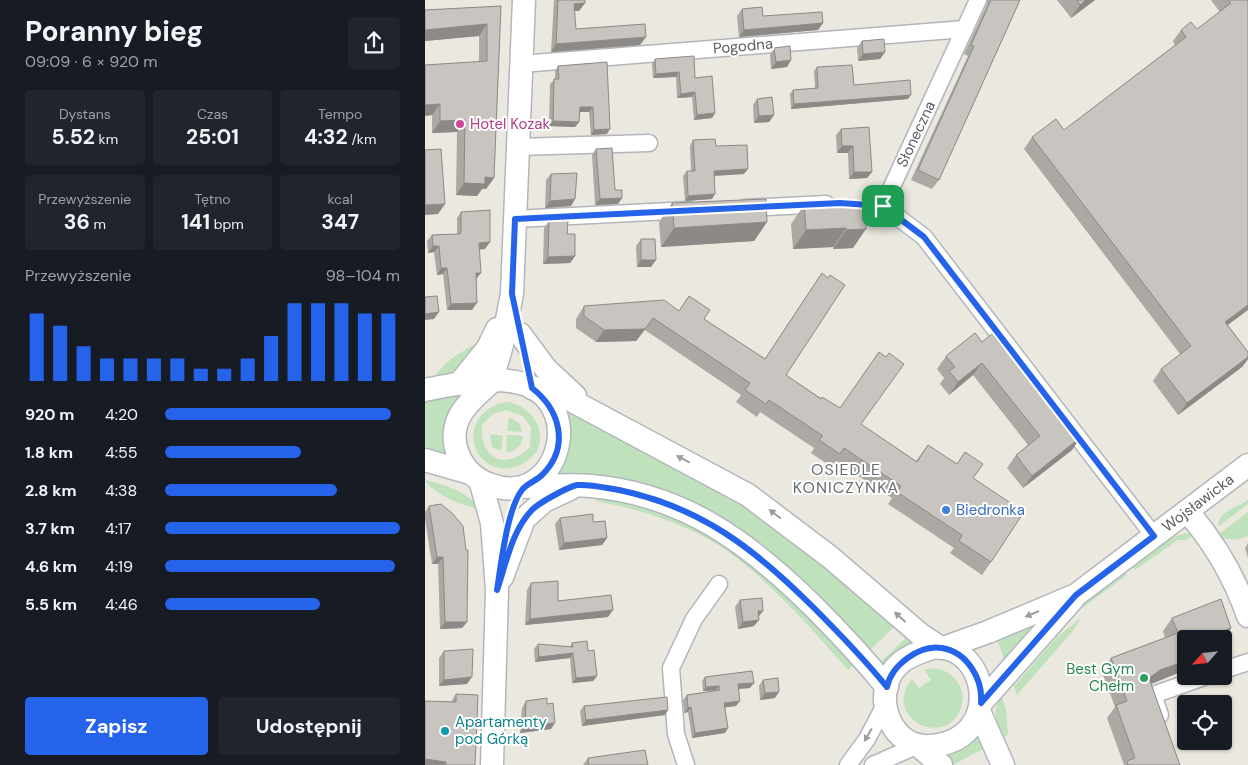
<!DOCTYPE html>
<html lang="pl">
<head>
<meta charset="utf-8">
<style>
	body { margin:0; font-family:"DM Sans",sans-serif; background:#20242c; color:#f1f3f6; height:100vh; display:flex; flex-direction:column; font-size:19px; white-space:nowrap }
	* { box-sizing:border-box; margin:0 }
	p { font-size:16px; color:#9ea1a6 }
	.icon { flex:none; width:28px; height:28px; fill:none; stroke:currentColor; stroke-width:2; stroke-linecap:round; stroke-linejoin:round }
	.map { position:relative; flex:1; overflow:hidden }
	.drawer { display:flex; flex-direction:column; background:#171b24; width:425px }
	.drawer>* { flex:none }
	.needle { width:32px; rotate:243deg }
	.buttons { position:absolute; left:752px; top:630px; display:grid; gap:10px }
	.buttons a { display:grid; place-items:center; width:55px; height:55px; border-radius:5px; background:#171b24; box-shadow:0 1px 4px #0004; font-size:25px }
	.pin { position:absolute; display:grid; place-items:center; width:42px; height:42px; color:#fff; margin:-21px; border-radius:10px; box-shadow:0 2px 8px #0006 }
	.round { display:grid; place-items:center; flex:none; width:52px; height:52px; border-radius:5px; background:#20242c }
	.head { display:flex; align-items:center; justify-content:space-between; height:85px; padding:0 25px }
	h1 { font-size:28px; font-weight:700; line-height:38px }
	.metrics { display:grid; grid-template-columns:repeat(3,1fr); gap:8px; height:85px; padding:5px 25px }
	.metrics div { display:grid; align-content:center; border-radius:5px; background:#20242c; text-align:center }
	.metrics b { font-size:21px; font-weight:700 }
	.metrics small { font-size:14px; font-weight:400 }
	.metrics p { font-size:14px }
	.chart { height:140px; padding:10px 25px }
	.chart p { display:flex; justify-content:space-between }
	.chart svg { width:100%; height:90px; margin-top:5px; stroke:#2563eb; stroke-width:6 }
	.action { display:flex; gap:10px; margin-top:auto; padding:10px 25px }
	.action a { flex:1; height:58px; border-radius:5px; background:#2563eb; color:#fff; font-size:20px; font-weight:700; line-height:58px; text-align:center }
	.action a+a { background:#20242c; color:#f1f3f6 }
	ul { padding:0 25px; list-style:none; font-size:16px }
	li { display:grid; grid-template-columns:80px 60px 1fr; align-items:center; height:38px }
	li i { height:12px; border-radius:6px; background:#2563eb }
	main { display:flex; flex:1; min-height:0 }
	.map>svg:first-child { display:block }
	.green { fill:#bfe2bc; fill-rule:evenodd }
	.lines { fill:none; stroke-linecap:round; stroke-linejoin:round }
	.street-casing { stroke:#b2b6ba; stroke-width:19 }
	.secondary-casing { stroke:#b3b7bc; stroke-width:25 }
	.street { stroke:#fff; stroke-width:16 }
	.secondary { stroke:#fff; stroke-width:22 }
	.wall { fill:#aca9a4 }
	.shaded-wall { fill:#8c8986 }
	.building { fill:#c8c4bf; stroke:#8c8986 }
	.oneway { fill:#9b9da0 }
	.route-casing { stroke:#fff; stroke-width:10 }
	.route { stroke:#2563eb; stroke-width:6 }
	.hotel-dot { fill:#d1479c; stroke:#fff; stroke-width:2 }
	.shop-dot { fill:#3f7fe0; stroke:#fff; stroke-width:2 }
	.leisure-dot { fill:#2e9e5b; stroke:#fff; stroke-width:2 }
	.culture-dot { fill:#0f9aa8; stroke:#fff; stroke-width:2 }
	.labels { text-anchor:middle; stroke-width:4; stroke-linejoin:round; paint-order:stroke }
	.street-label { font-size:15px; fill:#585c60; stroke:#fff }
	.hotel-label { font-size:15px; fill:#b23c85; stroke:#fff; text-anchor:start }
	.shop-label { font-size:15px; fill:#366cbe; stroke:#fff; text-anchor:start }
	.leisure-label { font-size:15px; fill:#27864d; stroke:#fff; text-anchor:end }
	.culture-label { font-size:15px; fill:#0d838f; stroke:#fff; text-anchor:start }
	.neighbourhood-label { font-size:16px; letter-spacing:1px; fill:#696e72; stroke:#fff }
</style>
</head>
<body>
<main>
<section class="drawer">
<div class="head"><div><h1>Poranny bieg</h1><p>09:09 · 6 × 920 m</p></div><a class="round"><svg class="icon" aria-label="share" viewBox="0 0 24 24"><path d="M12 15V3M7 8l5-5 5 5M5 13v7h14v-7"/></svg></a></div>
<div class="metrics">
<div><p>Dystans</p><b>5.52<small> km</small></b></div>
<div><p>Czas</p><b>25:01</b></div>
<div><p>Tempo</p><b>4:32<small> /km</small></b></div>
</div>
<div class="metrics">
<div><p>Przewyższenie</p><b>36<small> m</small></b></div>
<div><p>Tętno</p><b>141<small> bpm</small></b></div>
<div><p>kcal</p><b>347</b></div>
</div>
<div class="chart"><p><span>Przewyższenie</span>98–104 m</p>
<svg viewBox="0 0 160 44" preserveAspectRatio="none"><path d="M5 44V11M15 44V17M25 44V27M35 44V33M45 44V33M55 44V33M65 44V33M75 44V38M85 44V38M95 44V33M105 44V22M115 44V6M125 44V6M135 44V6M145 44V11M155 44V11"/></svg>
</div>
<ul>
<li><b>920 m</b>4:20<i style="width:96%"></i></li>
<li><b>1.8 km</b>4:55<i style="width:58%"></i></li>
<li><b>2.8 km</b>4:38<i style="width:73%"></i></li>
<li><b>3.7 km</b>4:17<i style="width:100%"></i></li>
<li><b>4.6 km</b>4:19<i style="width:98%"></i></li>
<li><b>5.5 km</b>4:46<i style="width:66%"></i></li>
</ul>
<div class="action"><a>Zapisz</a><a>Udostępnij</a></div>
</section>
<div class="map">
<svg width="823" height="765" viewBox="0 0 823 765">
	<rect width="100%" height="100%" fill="#ebe8df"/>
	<g class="green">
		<path d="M 60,337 L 32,372 L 9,378 C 21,358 41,351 60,337 Z"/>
		<path d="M 38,392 C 17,417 22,430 25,460 L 0,452 L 0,399 Z"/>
		<path d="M 81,402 C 104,404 124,429 111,452 C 107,458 100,463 93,466 C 48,482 26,414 81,402 ZM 81,410 L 98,416 L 106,428 L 105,447 C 81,472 54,458 57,425 L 68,414 Z"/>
		<path d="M 134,407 L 264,476 L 295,487 L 398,562 L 470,626 L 443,652 C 406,614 371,572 329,540 C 274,497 198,471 128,473 Z"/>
		<path d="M 84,417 L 95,424 L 97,432 L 82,431 Z"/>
		<path d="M 65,434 L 78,436 L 76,451 L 67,447 Z"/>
		<path d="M 82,435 L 98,436 C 97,445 90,453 81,452 Z"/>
		<path d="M 0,480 C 23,486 40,490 55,509 C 38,506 9,495 0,480 Z"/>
		<path d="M 170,494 L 198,499 L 251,517 L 320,557 L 384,617 L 429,664 L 423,670 C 386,628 347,583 301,550 C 262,524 215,509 170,501 Z"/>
		<path d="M 823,500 L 823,504 L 793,527 C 792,511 814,507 823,500 Z"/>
		<path d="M 823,512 L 823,536 L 812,540 L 798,538 L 795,533 Z"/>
		<path d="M 761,533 L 770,534 L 761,540 L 753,540 L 710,570 L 707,566 L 748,537 Z"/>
		<path d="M 700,572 L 702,575 L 649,614 L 657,605 Z"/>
		<path d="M 657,617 L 647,632 L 592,695 L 589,686 L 632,637 Z"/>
		<path d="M 622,618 L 582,666 L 571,637 Z"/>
		<path d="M 482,637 L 493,647 L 459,670 L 453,664 Z"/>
		<path d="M 507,668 C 520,669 528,674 535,686 C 538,693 539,701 536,708 C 520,751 456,716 487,679 L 494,688 L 506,680 L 499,670 Z"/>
		<path d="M 575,693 L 581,709 L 583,734 L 578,740 L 570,714 Z"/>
		<path d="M 553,732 L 560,748 L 528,765 L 519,751 Z"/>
	</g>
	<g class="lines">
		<g class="street-casing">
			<g id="street">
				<path d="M 553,0 L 458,206 L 499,237 L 729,536"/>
				<path d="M 96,64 L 540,29"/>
				<path d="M 93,147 L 224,143"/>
				<path d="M 320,208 L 401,204"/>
				<path d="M 90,219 L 264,210"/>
				<path d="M 799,670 L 823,662"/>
				<path d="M 735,715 L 728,695 L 782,676"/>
				<path d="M 261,765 L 251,734 L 246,668 L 269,619 L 294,584"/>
				<path d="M 423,765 L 442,739 L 461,703"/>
				<path d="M 448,765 L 491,746"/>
			</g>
		</g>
		<g class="secondary-casing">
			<g id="secondary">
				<path d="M 95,334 L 121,369 L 150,396"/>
				<path d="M 66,382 L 77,345 L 87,294 L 99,0"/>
				<path d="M 34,384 L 63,348 L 72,329"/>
				<path d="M 107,388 L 123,390 L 138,396 L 323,495 L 405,557 L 496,635 L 514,647"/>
				<path d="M 0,390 C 31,384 71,374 102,385 C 161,408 132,508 66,485 C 36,475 19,440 37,412 C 45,400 56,391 66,382"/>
				<path d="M 0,460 L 45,473"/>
				<path d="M 55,480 L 67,523 L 72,590 L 67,765"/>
				<path d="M 102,487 C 123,486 145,484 166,486 C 259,494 324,543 388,606 C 414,632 439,659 462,687"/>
				<path d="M 762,511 C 789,542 810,578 823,616"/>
				<path d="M 77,577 L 99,519 L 119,501 L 145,489"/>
				<path d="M 507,648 C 562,640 582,740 505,746 C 467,749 448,700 468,671 C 477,658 492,653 507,648 Z"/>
				<path d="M 518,648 L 563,632 L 651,595 L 823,465"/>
				<path d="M 556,703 L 648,599"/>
				<path d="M 554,711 L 578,765"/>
				<path d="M 495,747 L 516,765"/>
			</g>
		</g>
		<use href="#street" class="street"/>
		<use href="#secondary" class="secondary"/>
	</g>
	<g class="wall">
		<path d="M 129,0 L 160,0 L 160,3 L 154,11 L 149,11 L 151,29 L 215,45 L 126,52 Z"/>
		<path d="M 562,0 L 595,0 L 514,180 L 507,189 L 486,180 L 543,56 L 539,54 L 562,4 Z"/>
		<path d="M 632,0 L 670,0 L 646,18 Z"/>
		<path d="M 786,0 L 823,0 L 803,325 L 823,352 L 823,359 L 817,367 L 753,415 L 728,381 L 736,369 L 755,354 L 599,149 L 607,137 L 639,130 L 750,45 L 748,41 L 756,30 L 772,29 L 795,12 Z"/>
		<path d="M 76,6 L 69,178 L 61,189 L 57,189 L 52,196 L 31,195 L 32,132 L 7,133 L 7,115 L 0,116 L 0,65 L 54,62 L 54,36 L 0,41 L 0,10 Z"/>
		<path d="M 317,9 L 338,16 L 398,23 L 393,30 L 314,37 L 312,16 Z"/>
		<path d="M 437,41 L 460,52 L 455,59 L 433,61 L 432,48 Z"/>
		<path d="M 349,48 L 366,60 L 362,67 L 346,69 L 345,54 Z"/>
		<path d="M 230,59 L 270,78 L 290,113 L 287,118 L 269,120 L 267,97 L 252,98 L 251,77 L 228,78 L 227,64 Z"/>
		<path d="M 182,62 L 182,134 L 166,135 L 164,112 L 155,112 L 154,122 L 150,127 L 124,126 L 125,84 L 130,79 L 130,71 L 133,66 Z"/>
		<path d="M 392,67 L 429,85 L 483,99 L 366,109 L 365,94 L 368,90 L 390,88 L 389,71 Z"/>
		<path d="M 332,99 L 349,115 L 344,122 L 329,123 L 328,105 Z"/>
		<path d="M 416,129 L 447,172 L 442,178 L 424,179 L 423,153 L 412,153 L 411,135 Z"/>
		<path d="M 268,140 L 291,146 L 319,174 L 289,176 L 287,199 L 260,201 L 258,176 L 262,171 L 266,171 L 265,146 Z"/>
		<path d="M 171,149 L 190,190 L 197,198 L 193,204 L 170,205 L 167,155 Z"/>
		<path d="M 126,174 L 150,199 L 146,206 L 120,208 L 121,180 Z"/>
		<path d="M 247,203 L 342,222 L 329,241 L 236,247 L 234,222 Z"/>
		<path d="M 379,205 L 441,224 L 428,248 L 408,249 L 408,247 L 368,249 L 366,224 Z"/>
		<path d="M 36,212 L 60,249 L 55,249 L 47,310 L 22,310 L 18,274 L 12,275 L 9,252 L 3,253 L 2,241 L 7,235 L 32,234 L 32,218 Z"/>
		<path d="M 124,221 L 142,234 L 150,256 L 145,263 L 118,264 L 119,228 Z"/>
		<path d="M 216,239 L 226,267 L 212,267 L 211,246 Z"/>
		<path d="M 397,273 L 361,375 L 491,461 L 503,445 L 532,464 L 540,452 L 548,478 L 566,562 L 557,575 L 525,553 L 529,548 L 463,504 L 467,498 L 411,461 L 407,467 L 386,453 L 389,448 L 335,412 L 332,417 L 311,402 L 316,395 L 220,330 L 211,341 L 171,342 L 151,328 L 151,319 L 159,306 L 254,311 L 279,319 L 340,359 Z"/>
		<path d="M 557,342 L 641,426 L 656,437 L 647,450 L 598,488 L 582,468 L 591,455 L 603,445 L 548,375 L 524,395 L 515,384 L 519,378 L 512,369 L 521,356 Z"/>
		<path d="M 4,506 L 41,550 L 42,622 L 37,628 L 15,629 L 13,564 L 7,564 L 0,519 L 0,512 Z"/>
		<path d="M 135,518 L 168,522 L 182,538 L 177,545 L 134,550 L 130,524 Z"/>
		<path d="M 823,543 L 823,558 L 820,548 Z"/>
		<path d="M 106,583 L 133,601 L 183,617 L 100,625 L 102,590 Z"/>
		<path d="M 315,600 L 338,611 L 334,616 L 329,626 L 313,629 L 310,607 Z"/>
		<path d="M 747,618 L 806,628 L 799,639 L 761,639 L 761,655 L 753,673 L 726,684 L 755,765 L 699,765 L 682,718 L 690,707 L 677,672 L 686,658 L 740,638 L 738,631 Z"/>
		<path d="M 147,643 L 163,651 L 172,676 L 168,681 L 147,683 L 145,658 L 110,662 L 109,649 L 113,644 L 145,647 Z"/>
		<path d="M 19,651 L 42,684 L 14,686 L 14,658 Z"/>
		<path d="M 280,677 L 325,688 L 313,689 L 311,706 L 300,707 L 303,728 L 300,733 L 267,738 L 263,712 L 259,713 L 258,700 L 262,695 L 291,691 L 278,691 L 277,681 Z"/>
		<path d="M 338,680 L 350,698 L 335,700 L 334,686 Z"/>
		<path d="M 31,694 L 50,765 L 0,765 L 26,702 Z"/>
		<path d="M 101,701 L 126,729 L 95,733 L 97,708 Z"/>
		<path d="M 159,706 L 240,715 L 157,726 L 155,711 Z"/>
		<path d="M 163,758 L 223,765 L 158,765 Z"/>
	</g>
	<g class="shaded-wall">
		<path d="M 661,0 L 670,0 L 646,18 L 655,5 Z"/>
		<path d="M 160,3 L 154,11 L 144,11 L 149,4 Z"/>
		<path d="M 398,23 L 393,30 L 314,37 L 319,30 Z"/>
		<path d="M 62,24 L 54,36 L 0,41 L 0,30 Z"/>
		<path d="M 221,37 L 215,45 L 126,52 L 131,44 Z"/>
		<path d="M 460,52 L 455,59 L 433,61 L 438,54 Z"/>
		<path d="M 366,60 L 362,67 L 346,69 L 351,62 Z"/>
		<path d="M 254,72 L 251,77 L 228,78 L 231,74 Z"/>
		<path d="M 270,92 L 267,97 L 252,98 L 256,94 Z"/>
		<path d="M 486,95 L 483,99 L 366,109 L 369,104 Z"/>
		<path d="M 15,104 L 7,115 L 0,116 L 0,105 Z"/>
		<path d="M 155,107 L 168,107 L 164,112 L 151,112 Z"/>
		<path d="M 290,113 L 287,118 L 269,120 L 272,115 Z"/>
		<path d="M 349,115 L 344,122 L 329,123 L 334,116 Z"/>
		<path d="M 40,120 L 32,132 L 7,133 L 15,121 Z"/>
		<path d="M 128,121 L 154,122 L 150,127 L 124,126 Z"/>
		<path d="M 185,129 L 182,134 L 166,135 L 169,130 Z"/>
		<path d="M 417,146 L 428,146 L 423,153 L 412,153 Z"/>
		<path d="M 323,169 L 319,174 L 285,176 L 289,171 Z"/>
		<path d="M 429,172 L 447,172 L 442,178 L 424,179 Z"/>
		<path d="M 60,177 L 69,178 L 61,189 L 57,189 L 52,196 L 31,195 L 39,183 Z"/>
		<path d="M 290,194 L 287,199 L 260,201 L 263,196 Z"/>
		<path d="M 197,198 L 193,204 L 170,205 L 175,199 Z"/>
		<path d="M 150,199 L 146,206 L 120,208 L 125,201 Z"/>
		<path d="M 20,204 L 13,214 L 0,215 L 0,205 Z"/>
		<path d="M 448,213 L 437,230 L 441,229 L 428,248 L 408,249 L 421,230 L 441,214 Z"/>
		<path d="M 342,222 L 329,241 L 236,247 L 249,228 Z"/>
		<path d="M 421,228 L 408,247 L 368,249 L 381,230 Z"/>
		<path d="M 65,242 L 60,249 L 50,250 L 54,243 Z"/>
		<path d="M 8,246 L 14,246 L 9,252 L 3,253 Z"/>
		<path d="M 150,256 L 145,263 L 118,264 L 123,257 Z"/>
		<path d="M 216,260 L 231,260 L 226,267 L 212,267 Z"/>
		<path d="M 16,268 L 22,268 L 18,274 L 12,275 Z"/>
		<path d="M 51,273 L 56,273 L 51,279 Z"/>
		<path d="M 52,303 L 47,310 L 22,310 L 26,304 Z"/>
		<path d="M 823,305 L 823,310 L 792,333 L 800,322 Z"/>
		<path d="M 14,312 L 9,319 L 0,320 L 0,314 Z"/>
		<path d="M 228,318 L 211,341 L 171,342 L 179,330 Z"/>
		<path d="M 823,357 L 823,359 L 817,367 L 753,415 L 762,403 Z"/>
		<path d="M 557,363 L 548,375 L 524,395 L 533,382 Z"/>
		<path d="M 656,437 L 647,450 L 598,488 L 607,476 Z"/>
		<path d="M 182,538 L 177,545 L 134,550 L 139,543 Z"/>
		<path d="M 12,557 L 18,557 L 13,564 L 7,564 Z"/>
		<path d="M 188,610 L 183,617 L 100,625 L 105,619 Z"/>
		<path d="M 333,611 L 338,611 L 333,617 Z"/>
		<path d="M 334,620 L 329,626 L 313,629 L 318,622 Z"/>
		<path d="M 20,622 L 42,622 L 37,628 L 15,629 Z"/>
		<path d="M 806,628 L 799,639 L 778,639 Z"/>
		<path d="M 761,645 L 761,655 L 748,660 L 758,646 Z"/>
		<path d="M 148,653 L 145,658 L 110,662 L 114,657 Z"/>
		<path d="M 761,661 L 761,662 L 753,673 L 726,684 L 724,678 L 735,670 Z"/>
		<path d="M 172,676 L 168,681 L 147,683 L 151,678 Z"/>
		<path d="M 47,677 L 42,684 L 14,686 L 19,680 Z"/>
		<path d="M 329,683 L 325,688 L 309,689 L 313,684 Z"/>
		<path d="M 294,686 L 291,690 L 278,691 L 281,687 Z"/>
		<path d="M 354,692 L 350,698 L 335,700 L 340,693 Z"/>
		<path d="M 315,701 L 311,706 L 296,708 L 299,703 Z"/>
		<path d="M 266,707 L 263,712 L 259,713 L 263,708 Z"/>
		<path d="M 243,710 L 240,715 L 157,726 L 161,720 Z"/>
		<path d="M 130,723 L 126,729 L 95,733 L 100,726 Z"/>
		<path d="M 303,728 L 300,733 L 267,738 L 270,733 Z"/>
		<path d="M 0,759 L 21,762 L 19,765 L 0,765 Z"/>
	</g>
	<g class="building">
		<path d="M 133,0 L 160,0 L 160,3 L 149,4 L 151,29 L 220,24 L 221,37 L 131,44 Z"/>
		<path d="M 566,0 L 595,0 L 514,180 L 493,170 L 549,46 L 546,45 Z"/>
		<path d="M 652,0 L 661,0 L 655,5 Z"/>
		<path d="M 803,0 L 823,0 L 823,305 L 800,322 L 823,352 L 823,357 L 762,403 L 736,369 L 766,346 L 607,137 L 631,119 L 639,130 L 761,37 L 756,30 L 766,22 L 772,29 L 806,3 Z"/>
		<path d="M 76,6 L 69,178 L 60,177 L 60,184 L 39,183 L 40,120 L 15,121 L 15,104 L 0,105 L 0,65 L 62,61 L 62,24 L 0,30 L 0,10 Z"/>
		<path d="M 337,7 L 338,16 L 397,12 L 398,23 L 319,30 L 317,9 Z"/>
		<path d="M 459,39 L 460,52 L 438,54 L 437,41 Z"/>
		<path d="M 365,46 L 366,60 L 351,62 L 349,48 Z"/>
		<path d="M 269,56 L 270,78 L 287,76 L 290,113 L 272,115 L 270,92 L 256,94 L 254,72 L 231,74 L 230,59 Z"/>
		<path d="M 182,62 L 185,129 L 169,130 L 168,107 L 155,107 L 154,122 L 128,121 L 129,79 L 134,79 L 133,66 Z"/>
		<path d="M 427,65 L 429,85 L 485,80 L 486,95 L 369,104 L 368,90 L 393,88 L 392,67 Z"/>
		<path d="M 347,97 L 349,115 L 334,116 L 332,99 Z"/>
		<path d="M 444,127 L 447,172 L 429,172 L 428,146 L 417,146 L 416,129 Z"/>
		<path d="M 290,139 L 291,146 L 322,145 L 323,169 L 289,171 L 290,194 L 263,196 L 262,171 L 270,171 L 268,140 Z"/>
		<path d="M 187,148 L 190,190 L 197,190 L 197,198 L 175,199 L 171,149 Z"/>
		<path d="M 16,149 L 20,204 L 0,205 L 0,150 Z"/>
		<path d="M 152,173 L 150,199 L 125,201 L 126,174 Z"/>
		<path d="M 341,199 L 342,222 L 249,228 L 247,203 Z"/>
		<path d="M 448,199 L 448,213 L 441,214 L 441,229 L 421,230 L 421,228 L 381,230 L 379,205 Z"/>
		<path d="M 65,210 L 65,242 L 54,243 L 56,273 L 51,273 L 52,303 L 26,304 L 22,268 L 16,268 L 14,246 L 8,246 L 7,235 L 34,234 L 36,233 L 36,212 Z"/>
		<path d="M 143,220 L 142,234 L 150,234 L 150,256 L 123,257 L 124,221 Z"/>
		<path d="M 216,239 L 230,239 L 231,260 L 216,260 Z"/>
		<path d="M 397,273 L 403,278 L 405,275 L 420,285 L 361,375 L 396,399 L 397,397 L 415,408 L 454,352 L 461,357 L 464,353 L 479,364 L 436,424 L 492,462 L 503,445 L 532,464 L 540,452 L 558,464 L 548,478 L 599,512 L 566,562 L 534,541 L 537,535 L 472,492 L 476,486 L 419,448 L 415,454 L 394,440 L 398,436 L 344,400 L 341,404 L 320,390 L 325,383 L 228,318 L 220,329 L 179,330 L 159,316 L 159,306 L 239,300 L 254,311 L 264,296 L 285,310 L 279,319 L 340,359 Z"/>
		<path d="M 12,296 L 14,312 L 0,314 L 0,297 Z"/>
		<path d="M 550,333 L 557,342 L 567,334 L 641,426 L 645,423 L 656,437 L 607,476 L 591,455 L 615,436 L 557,363 L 533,382 L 524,371 L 530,367 L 521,356 Z"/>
		<path d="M 16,504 L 27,513 L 38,526 L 41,550 L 43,550 L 42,622 L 20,622 L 18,557 L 12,557 L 4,506 Z"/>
		<path d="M 168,514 L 168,522 L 180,521 L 182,538 L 139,543 L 135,518 Z"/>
		<path d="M 133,581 L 133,601 L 186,595 L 188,610 L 105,619 L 106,583 Z"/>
		<path d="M 337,598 L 338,611 L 333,611 L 334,620 L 318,622 L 315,600 Z"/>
		<path d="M 796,599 L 806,628 L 778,639 L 761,639 L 761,645 L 758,646 L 761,656 L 761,661 L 735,670 L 724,678 L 755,765 L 703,765 L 702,761 L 710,758 L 691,705 L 702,701 L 686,658 L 753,633 L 747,618 Z"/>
		<path d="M 162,641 L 163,651 L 169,650 L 172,676 L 151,678 L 148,653 L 114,657 L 113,644 L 148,647 L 147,643 Z"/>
		<path d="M 48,649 L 47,677 L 19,680 L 19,651 Z"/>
		<path d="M 327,671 L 329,683 L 313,684 L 315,701 L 299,703 L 303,728 L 270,733 L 266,707 L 263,708 L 262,695 L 295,690 L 294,686 L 281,687 L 280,677 Z"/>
		<path d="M 353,678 L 354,692 L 340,693 L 338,680 Z"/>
		<path d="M 31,694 L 53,695 L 50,765 L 21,765 L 21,762 L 0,759 L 0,701 L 31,702 Z"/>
		<path d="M 242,697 L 243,710 L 161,720 L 159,706 Z"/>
		<path d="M 122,698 L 122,704 L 128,703 L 130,723 L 100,726 L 101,701 Z"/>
		<path d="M 220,750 L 223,765 L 164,765 L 163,758 Z"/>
	</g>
	<defs><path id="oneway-solid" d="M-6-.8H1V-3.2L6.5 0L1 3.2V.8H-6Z" transform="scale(1.25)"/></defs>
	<g class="oneway">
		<use href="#oneway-solid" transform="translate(258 459) rotate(-152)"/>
		<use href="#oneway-solid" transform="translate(350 514) rotate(-143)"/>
		<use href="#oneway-solid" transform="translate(607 614) rotate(158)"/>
		<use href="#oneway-solid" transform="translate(475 617) rotate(-138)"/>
		<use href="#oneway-solid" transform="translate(443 735) rotate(120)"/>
	</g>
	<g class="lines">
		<g class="route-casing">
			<path id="route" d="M 415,203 L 458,206 L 499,237 L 729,536 L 651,595 L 556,703 C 558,679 542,652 517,648 C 494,644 466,666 462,687 C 439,659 414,633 388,607 C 330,549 276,507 194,490 C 181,488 166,484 152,485 C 143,487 113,503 106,511 C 87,531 81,564 72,590 C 76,565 82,509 97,490 C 101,484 113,480 118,474 C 145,446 135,410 107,388 L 87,294 L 90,219 Z"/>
		</g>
		<use href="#route" class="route"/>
	</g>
	<circle class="hotel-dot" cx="35" cy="124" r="5"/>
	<circle class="shop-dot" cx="521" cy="510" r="5"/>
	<circle class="leisure-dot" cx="719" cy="678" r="5"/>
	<circle class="culture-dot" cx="20" cy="731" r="5"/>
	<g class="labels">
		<g class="street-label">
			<text transform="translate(318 46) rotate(-5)" y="5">Pogodna</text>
			<text transform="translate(491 134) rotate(-65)" y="5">Słoneczna</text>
			<text transform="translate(773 503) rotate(-37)" y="5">Wojsławicka</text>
		</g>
		<g class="hotel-label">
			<text x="45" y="129">Hotel Kozak</text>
		</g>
		<g class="shop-label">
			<text x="531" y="515">Biedronka</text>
		</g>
		<g class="leisure-label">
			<text x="709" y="674">Best Gym<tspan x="709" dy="17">Chełm</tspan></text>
		</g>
		<g class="culture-label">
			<text x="30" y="727">Apartamenty<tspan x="30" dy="17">pod Górką</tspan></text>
		</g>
		<g class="neighbourhood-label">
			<text x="421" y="475">OSIEDLE<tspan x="421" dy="18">KONICZYNKA</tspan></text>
		</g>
	</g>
</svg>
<div class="buttons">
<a><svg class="needle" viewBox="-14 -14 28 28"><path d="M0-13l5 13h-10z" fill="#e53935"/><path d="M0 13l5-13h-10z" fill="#9ea1a6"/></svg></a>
<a><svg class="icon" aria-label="locate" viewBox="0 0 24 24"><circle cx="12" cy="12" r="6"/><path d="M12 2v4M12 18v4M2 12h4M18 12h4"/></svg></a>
</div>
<div class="pin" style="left:458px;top:206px;background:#1e9e55"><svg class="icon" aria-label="arrive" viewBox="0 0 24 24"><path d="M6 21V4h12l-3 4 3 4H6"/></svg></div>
</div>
</main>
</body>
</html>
